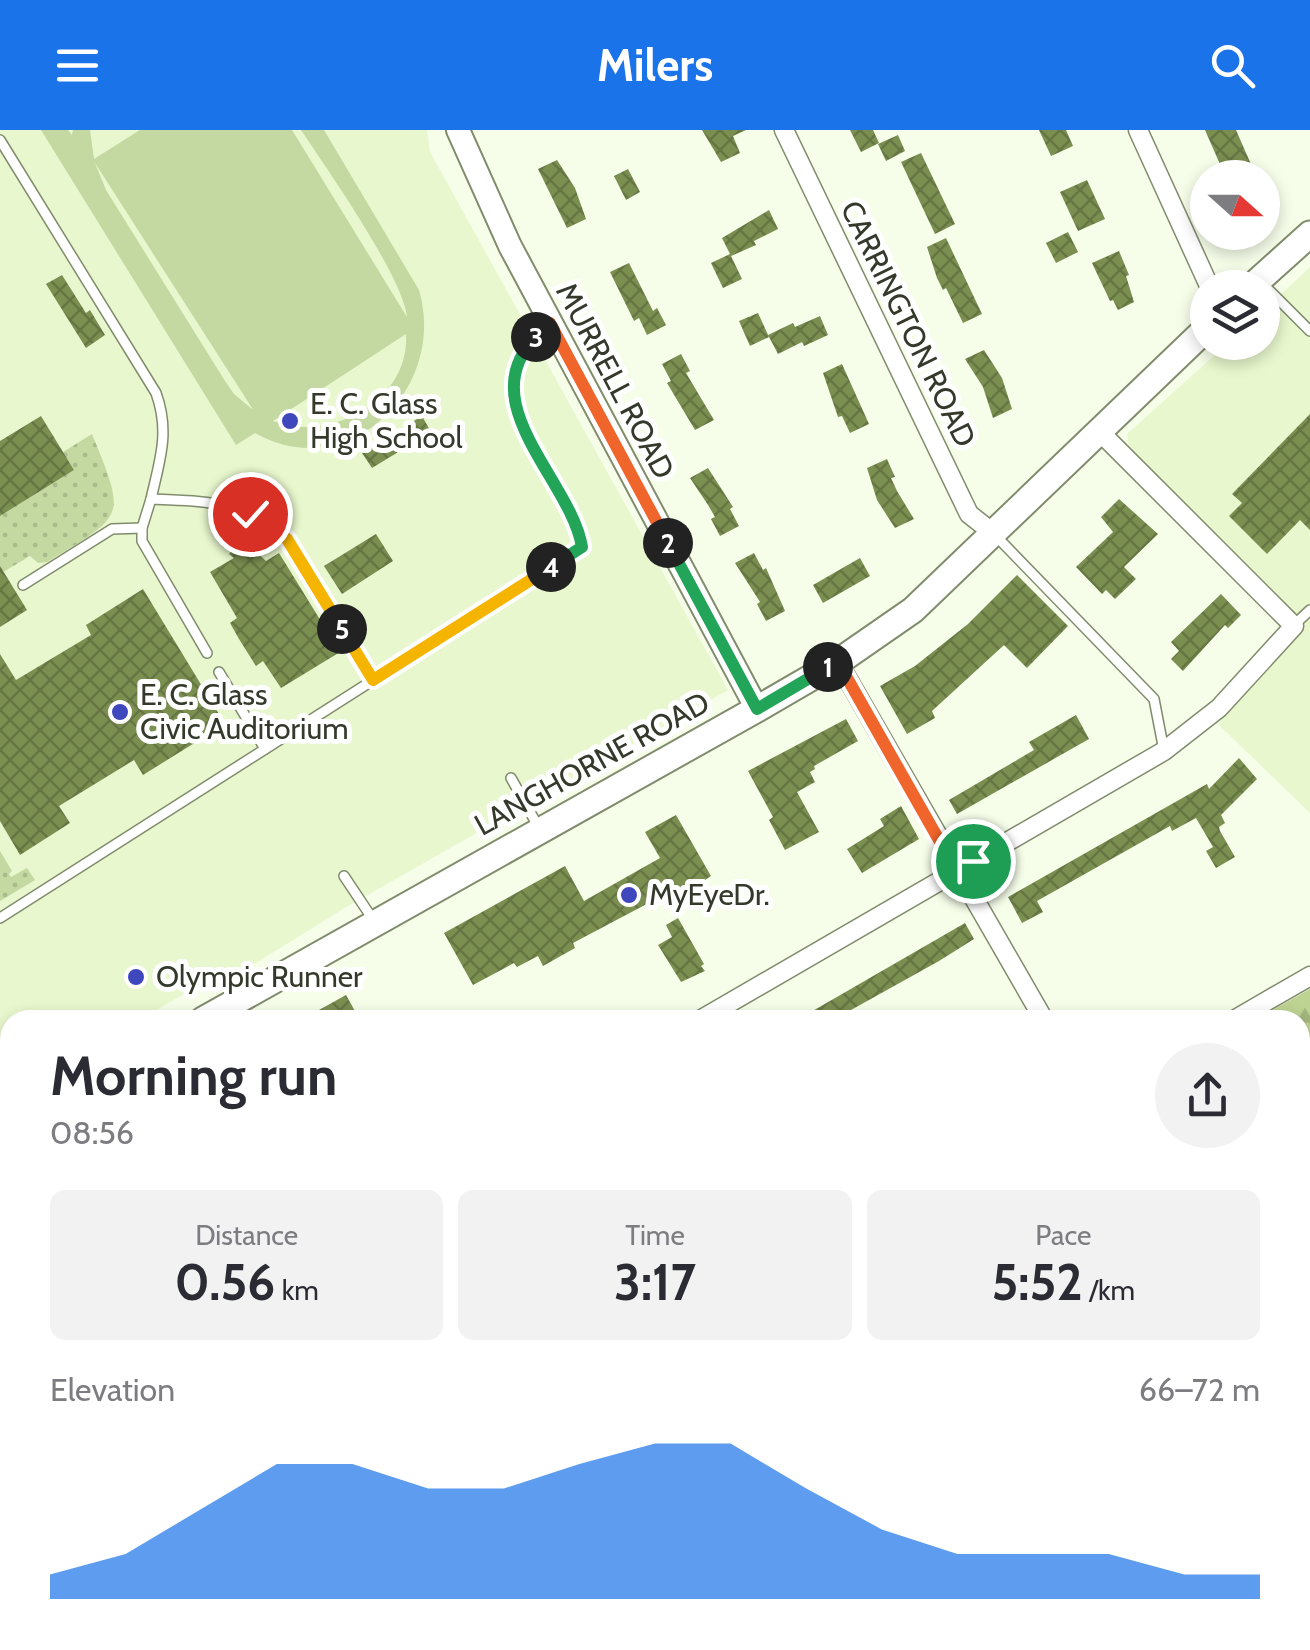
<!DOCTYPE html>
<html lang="en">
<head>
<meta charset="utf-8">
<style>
	body { margin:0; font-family:Cabin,sans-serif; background:#f2f2f3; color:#2b2b33; height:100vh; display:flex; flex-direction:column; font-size:38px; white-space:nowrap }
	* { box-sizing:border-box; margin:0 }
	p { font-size:32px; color:#7c7c81 }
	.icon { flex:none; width:55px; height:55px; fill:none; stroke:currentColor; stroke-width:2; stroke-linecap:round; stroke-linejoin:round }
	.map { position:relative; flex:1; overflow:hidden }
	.drawer { position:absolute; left:0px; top:880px; width:1310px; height:640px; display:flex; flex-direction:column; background:#fff; border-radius:30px 30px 0 0; box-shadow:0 5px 15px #0003 }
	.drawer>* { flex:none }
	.needle { width:65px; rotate:111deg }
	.fabs { position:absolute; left:1190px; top:30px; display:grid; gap:20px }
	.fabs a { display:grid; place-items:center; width:90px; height:90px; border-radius:50%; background:#fff; box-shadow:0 5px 15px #0003; font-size:50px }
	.pin { position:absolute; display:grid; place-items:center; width:85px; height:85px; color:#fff; margin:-42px; border:5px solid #fff; border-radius:50%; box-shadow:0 2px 10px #0007 }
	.km { position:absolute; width:50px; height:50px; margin:-25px; border-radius:50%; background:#222; color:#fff; font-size:28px; line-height:50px; text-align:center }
	.round { display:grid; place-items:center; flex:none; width:105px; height:105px; border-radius:52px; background:#f2f2f3 }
	.head { display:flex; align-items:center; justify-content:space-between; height:170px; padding:0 50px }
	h1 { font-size:55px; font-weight:700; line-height:75px }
	.stats { display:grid; grid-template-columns:repeat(3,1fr); gap:15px; height:170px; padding:10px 50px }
	.stats div { display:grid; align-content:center; border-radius:15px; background:#f2f2f3; text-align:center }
	.stats b { font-size:50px; font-weight:700 }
	.stats small { font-size:28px; font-weight:400 }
	.stats p { font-size:28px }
	.chart { height:280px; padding:20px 50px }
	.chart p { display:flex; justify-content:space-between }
	.chart svg { width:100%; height:180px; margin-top:10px; fill:#1a73e8; opacity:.7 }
	header { display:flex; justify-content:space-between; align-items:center; height:130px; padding:0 50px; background:#1a73e8; color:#fff; font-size:45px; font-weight:700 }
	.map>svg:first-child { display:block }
	.built { fill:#e8f7cd }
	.grass { fill:url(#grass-dots) }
	.forest { fill:url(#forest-firs) }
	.park { fill:#c4d8a1; fill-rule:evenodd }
	.building { fill:url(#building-cross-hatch) }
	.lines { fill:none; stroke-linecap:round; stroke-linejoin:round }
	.lane-casing { stroke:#818c6d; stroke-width:12 }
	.street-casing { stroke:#818c6d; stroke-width:21 }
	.secondary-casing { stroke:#818c6d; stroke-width:26 }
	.primary-casing { stroke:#818c6d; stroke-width:29 }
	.lane { stroke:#fff; stroke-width:9 }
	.street { stroke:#fff; stroke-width:18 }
	.secondary { stroke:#fff; stroke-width:22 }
	.primary { stroke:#fff; stroke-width:25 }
	.split-1-casing { stroke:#fff; stroke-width:20 }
	.split-2-casing { stroke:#fff; stroke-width:20 }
	.split-3-casing { stroke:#fff; stroke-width:20 }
	.split-4-casing { stroke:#fff; stroke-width:20 }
	.split-5-casing { stroke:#fff; stroke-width:20 }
	.split-6-casing { stroke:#fff; stroke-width:20 }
	.split-1 { stroke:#f0652b; stroke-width:12 }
	.split-2 { stroke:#22a559; stroke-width:12 }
	.split-3 { stroke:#f0652b; stroke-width:12 }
	.split-4 { stroke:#22a559; stroke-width:12 }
	.split-5 { stroke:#f5b400; stroke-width:12 }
	.split-6 { stroke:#f5b400; stroke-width:12 }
	.poi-dot { fill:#3f47bc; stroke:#fff; stroke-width:4 }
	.labels { text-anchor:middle; stroke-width:10; stroke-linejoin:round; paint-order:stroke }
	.street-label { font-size:30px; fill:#34392b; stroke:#fff }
	.poi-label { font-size:30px; fill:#34392b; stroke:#fff; text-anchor:start }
</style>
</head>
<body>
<header><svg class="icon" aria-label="menu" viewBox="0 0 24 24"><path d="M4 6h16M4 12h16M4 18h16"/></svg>Milers<svg class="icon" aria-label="search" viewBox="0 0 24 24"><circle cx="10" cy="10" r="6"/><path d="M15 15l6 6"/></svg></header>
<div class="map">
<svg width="1310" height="1520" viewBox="0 0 1310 1520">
	<defs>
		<pattern id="grass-dots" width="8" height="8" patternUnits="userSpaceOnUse" patternTransform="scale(2.5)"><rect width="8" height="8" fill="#c4d8a1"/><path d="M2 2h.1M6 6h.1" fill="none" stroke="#a9ba8b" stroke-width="1.8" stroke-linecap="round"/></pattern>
		<pattern id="forest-firs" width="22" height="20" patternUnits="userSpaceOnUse" patternTransform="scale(2.5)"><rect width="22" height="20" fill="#bdd392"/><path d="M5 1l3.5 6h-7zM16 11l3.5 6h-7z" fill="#a3b67e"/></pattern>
		<pattern id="building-cross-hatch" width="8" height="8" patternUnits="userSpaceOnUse" patternTransform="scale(2.5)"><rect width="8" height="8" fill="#7b8f51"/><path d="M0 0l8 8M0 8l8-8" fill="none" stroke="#667643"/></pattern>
	</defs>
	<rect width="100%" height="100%" fill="#f6feea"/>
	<g class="built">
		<path d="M 0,0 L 427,0 L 430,22 L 728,560 L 343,779 L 222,854 L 203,853 L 139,890 L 10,890 L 10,977 L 0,984 Z"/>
		<path d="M 1310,137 L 1310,683 L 1218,594 L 1297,507 L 1293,480 L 1129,316 L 1127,304 L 1228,213 L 1262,212 L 1263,181 Z"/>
		<path d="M 297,1510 L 366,1510 L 369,1520 L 300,1520 Z"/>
	</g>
	<g class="grass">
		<path d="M 92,304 C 127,390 125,384 47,432 L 38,433 L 30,426 L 0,444 L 0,386 L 74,340 L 63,322 Z"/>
		<path d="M 0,721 L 12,741 L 9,744 L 11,747 L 27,738 L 35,750 L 0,771 Z"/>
	</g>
	<g class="forest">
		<path d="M 1310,859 L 1310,1097 L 1300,1099 L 1300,890 L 1255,890 Z"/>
		<path d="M 1310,1183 L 1310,1276 L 1300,1282 L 1300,1187 Z"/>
	</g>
	<path class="park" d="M 41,0 L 68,0 L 72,5 L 73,0 L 90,0 L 94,29 L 140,0 L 292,0 L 407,187 C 403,147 327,39 301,0 L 324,0 L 419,160 C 448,259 348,356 255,303 L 236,315 ZM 95,33 L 252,278 L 252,279 L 234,264 L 225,251 L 106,60 ZM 406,204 C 410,271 331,313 273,291 Z"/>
	<g class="building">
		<path d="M 702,0 L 746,0 L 733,6 L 740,23 L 721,32 Z"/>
		<path d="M 850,0 L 873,0 L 879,13 L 861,22 Z"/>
		<path d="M 1039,0 L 1066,0 L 1073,16 L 1051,26 Z"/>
		<path d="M 1205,0 L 1236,0 L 1257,48 L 1226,48 Z"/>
		<path d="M 898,5 L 905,21 L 886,31 L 878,14 Z"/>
		<path d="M 921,23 L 955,94 L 935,104 L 901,32 Z"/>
		<path d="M 557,30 L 575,58 L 586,89 L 567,98 L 538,39 Z"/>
		<path d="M 628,39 L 640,62 L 626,70 L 614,46 Z"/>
		<path d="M 1087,50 L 1105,89 L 1078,101 L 1060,62 Z"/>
		<path d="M 769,80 L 778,99 L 754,111 L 756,115 L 731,126 L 742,149 L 723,158 L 711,133 L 730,124 L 722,108 Z"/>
		<path d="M 1068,102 L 1078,122 L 1056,133 L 1046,113 Z"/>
		<path d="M 946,108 L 982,184 L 963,193 L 946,158 L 943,160 L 937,148 L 927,117 Z"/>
		<path d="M 1119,121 L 1129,145 L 1126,146 L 1134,172 L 1118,180 L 1113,170 L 1110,171 L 1092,133 Z"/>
		<path d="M 629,133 L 653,181 L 657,178 L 666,195 L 647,205 L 639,188 L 634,191 L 610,142 Z"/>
		<path d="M 62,145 L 86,183 L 90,180 L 105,205 L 86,218 L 46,154 Z"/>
		<path d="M 758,183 L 769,207 L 750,216 L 739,191 Z"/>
		<path d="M 820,186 L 828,205 L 804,216 L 802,212 L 778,224 L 768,205 L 793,193 L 795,197 Z"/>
		<path d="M 984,220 L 1002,248 L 1012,279 L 993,288 L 983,257 L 965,229 Z"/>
		<path d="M 681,224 L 690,241 L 686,243 L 714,290 L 695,300 L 667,253 L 671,251 L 662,234 Z"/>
		<path d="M 842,234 L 869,294 L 850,303 L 842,286 L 838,287 L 823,243 Z"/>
		<path d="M 1310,284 L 1310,400 L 1300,390 L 1267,424 L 1229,386 L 1242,373 L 1232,364 Z"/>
		<path d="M 41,286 L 74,340 L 0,386 L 0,311 Z"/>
		<path d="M 422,286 L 431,302 L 372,338 L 362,323 Z"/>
		<path d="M 887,329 L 895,347 L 891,348 L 897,361 L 914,389 L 895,398 L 877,370 L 867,338 Z"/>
		<path d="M 708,338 L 733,377 L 730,379 L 739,396 L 720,406 L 711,389 L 715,387 L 708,375 L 690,348 Z"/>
		<path d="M 1119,369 L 1158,404 L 1124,437 L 1136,449 L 1115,469 L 1106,460 L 1102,464 L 1076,437 L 1113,402 L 1101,387 Z"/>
		<path d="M 376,404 L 393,431 L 342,464 L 324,436 Z"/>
		<path d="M 243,409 L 266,431 L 279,423 L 340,522 L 281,558 L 263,531 L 256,536 L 239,509 L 230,493 L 237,488 L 210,442 L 234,428 L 229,424 Z"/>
		<path d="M 754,423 L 763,440 L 766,438 L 785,481 L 766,491 L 757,474 L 760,472 L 735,433 Z"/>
		<path d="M 860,428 L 870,446 L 823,473 L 813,455 Z"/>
		<path d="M 0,436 L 27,480 L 0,497 Z"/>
		<path d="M 1017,445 L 1068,496 L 1027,538 L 1004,515 L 932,581 L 935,588 L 907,604 L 880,556 L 915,536 L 968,494 Z"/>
		<path d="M 143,459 L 225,594 L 143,645 L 134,630 L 59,676 L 70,693 L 20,725 L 0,691 L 0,524 L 16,550 L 91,505 L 86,495 Z"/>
		<path d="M 1221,464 L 1241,485 L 1228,498 L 1225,495 L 1183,541 L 1171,529 L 1179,521 L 1171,512 Z"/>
		<path d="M 1076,585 L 1089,609 L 957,684 L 949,670 L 1034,620 L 1029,612 Z"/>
		<path d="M 846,589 L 858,611 L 814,636 L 815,639 L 810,642 L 815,652 L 797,662 L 819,702 L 785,720 L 769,690 L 773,687 L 748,641 Z"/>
		<path d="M 1239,628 L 1257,649 L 1221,685 L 1225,693 L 1219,697 L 1220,701 L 1235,727 L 1216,738 L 1206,721 L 1213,717 L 1196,688 L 1172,701 L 1170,696 L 1037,771 L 1043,782 L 1022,793 L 1008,767 L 1207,654 L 1209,659 Z"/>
		<path d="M 901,676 L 919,709 L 862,743 L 847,719 L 884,696 L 880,689 Z"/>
		<path d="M 676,685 L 711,746 L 702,752 L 706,758 L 684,770 L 677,758 L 573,813 L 575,818 L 543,836 L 538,826 L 517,837 L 514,833 L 473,855 L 444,803 L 565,736 L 584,771 L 660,728 L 645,702 Z"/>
		<path d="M 678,788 L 704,834 L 701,836 L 705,841 L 681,852 L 658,815 L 672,807 L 666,795 Z"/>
		<path d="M 965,793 L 974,809 L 939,831 L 833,890 L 797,890 Z"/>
		<path d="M 346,865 L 360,890 L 301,890 Z"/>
	</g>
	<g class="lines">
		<g class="lane-casing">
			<g id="lane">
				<path d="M 0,10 L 156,263 C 170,302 160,329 151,369"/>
				<path d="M 1261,152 L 1310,201"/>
				<path d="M 995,405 L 1154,569 L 1164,621"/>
				<path d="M 23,455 L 112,399 L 142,398"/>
				<path d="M 1294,495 L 1310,480"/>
				<path d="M 207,523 L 142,411 L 142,398 L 151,369 C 205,371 244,371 287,409 L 373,550"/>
				<path d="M 219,542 L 265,619"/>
				<path d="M 511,648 L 539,698"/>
				<path d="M 344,746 L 374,791"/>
				<path d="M 0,788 L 582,417 C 572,355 503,311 517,245 C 518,238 518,228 522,222 C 527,212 541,202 549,194"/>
			</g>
		</g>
		<g class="street-casing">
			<g id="street">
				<path d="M 784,0 L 969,384 L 993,403"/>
				<path d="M 1138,0 L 1210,158"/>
				<path d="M 838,532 L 1044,890"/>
				<path d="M 700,890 L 1164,621 L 1219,578 L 1294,496 L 1099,301"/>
				<path d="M 1234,890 L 1310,846"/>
				<path d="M 0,1148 L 10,1145"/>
				<path d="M 0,1260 L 10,1297"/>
				<path d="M 0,1401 L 10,1398"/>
				<path d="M 1300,1414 L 1310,1411"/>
				<path d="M 67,1510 L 70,1520"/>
				<path d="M 377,1510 L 380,1520"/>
				<path d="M 685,1510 L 688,1520"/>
				<path d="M 1299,1510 L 1301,1520"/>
				<path d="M 533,1520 L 571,1510"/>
				<path d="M 989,1520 L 993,1510"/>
			</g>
		</g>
		<g class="secondary-casing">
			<path id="secondary" d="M 458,0 L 510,116 L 757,579"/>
		</g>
		<g class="primary-casing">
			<g id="primary">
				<path d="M 1250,158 L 1310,104"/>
				<path d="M 203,890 L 757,579 L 838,532 L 913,480 L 1208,197"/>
				<path d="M 0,1013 L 10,1006"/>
			</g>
		</g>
		<use href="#lane" class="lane"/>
		<use href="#street" class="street"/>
		<use href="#secondary" class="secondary"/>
		<use href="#primary" class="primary"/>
	</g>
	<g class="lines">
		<g class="split-1-casing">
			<path id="split-1" d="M 828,537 L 838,532 L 956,740 L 973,731"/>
		</g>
		<g class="split-2-casing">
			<path id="split-2" d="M 668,413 L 757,579 L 828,537"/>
		</g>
		<g class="split-3-casing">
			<path id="split-3" d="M 536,207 L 550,193 L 668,413"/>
		</g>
		<g class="split-4-casing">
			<path id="split-4" d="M 536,207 C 470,273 571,350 582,417 L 551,437"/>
		</g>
		<g class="split-5-casing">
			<path id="split-5" d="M 342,499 L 373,550 L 551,437"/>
		</g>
		<g class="split-6-casing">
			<path id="split-6" d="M 250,384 L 287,409 L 342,499"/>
		</g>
		<use href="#split-1" class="split-1"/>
		<use href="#split-2" class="split-2"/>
		<use href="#split-3" class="split-3"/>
		<use href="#split-4" class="split-4"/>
		<use href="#split-5" class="split-5"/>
		<use href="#split-6" class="split-6"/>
	</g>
	<g class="poi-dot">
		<circle cx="290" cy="291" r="10"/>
		<circle cx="120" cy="582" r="10"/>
		<circle cx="629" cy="765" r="10"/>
		<circle cx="136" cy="847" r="10"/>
	</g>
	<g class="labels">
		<g class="street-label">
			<text transform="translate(908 194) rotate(64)" y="10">CARRINGTON ROAD</text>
			<text transform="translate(615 251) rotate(62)" y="10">MURRELL ROAD</text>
			<text transform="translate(592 634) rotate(-29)" y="10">LANGHORNE ROAD</text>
		</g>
		<g class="poi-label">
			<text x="310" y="284">E. C. Glass<tspan x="310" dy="34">High School</tspan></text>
			<text x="140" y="575">E. C. Glass<tspan x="140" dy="34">Civic Auditorium</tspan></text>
			<text x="649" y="775">MyEyeDr.</text>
			<text x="156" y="857">Olympic Runner</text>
		</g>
	</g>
</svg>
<div class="fabs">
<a><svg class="needle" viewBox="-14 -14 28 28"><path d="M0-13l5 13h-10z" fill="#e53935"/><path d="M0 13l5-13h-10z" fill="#7c7c81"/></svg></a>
<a><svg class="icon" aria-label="layers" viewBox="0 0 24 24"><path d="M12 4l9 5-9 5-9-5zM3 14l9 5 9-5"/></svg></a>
</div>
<div class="pin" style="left:973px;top:731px;background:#1e9e55"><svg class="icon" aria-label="arrive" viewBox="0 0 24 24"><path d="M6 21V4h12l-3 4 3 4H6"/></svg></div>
<div class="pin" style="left:250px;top:384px;background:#d93025"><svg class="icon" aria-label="check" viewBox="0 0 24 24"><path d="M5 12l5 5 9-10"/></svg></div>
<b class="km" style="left:828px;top:537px">1</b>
<b class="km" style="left:668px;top:413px">2</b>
<b class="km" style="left:536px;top:207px">3</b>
<b class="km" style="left:551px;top:437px">4</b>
<b class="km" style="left:342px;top:499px">5</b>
<section class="drawer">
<div class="head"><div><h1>Morning run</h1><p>08:56</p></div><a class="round"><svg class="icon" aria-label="share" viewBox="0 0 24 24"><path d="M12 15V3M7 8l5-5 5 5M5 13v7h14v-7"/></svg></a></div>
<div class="stats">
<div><p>Distance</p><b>0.56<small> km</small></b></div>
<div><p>Time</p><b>3:17</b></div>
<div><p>Pace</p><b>5:52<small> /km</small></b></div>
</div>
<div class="chart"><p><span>Elevation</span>66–72 m</p>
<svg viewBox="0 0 160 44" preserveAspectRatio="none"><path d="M0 44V38L10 33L20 22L30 11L40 11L50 17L60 17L70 11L80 6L90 6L100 17L110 27L120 33L130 33L140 33L150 38L160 38V44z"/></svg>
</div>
</section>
</div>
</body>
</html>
